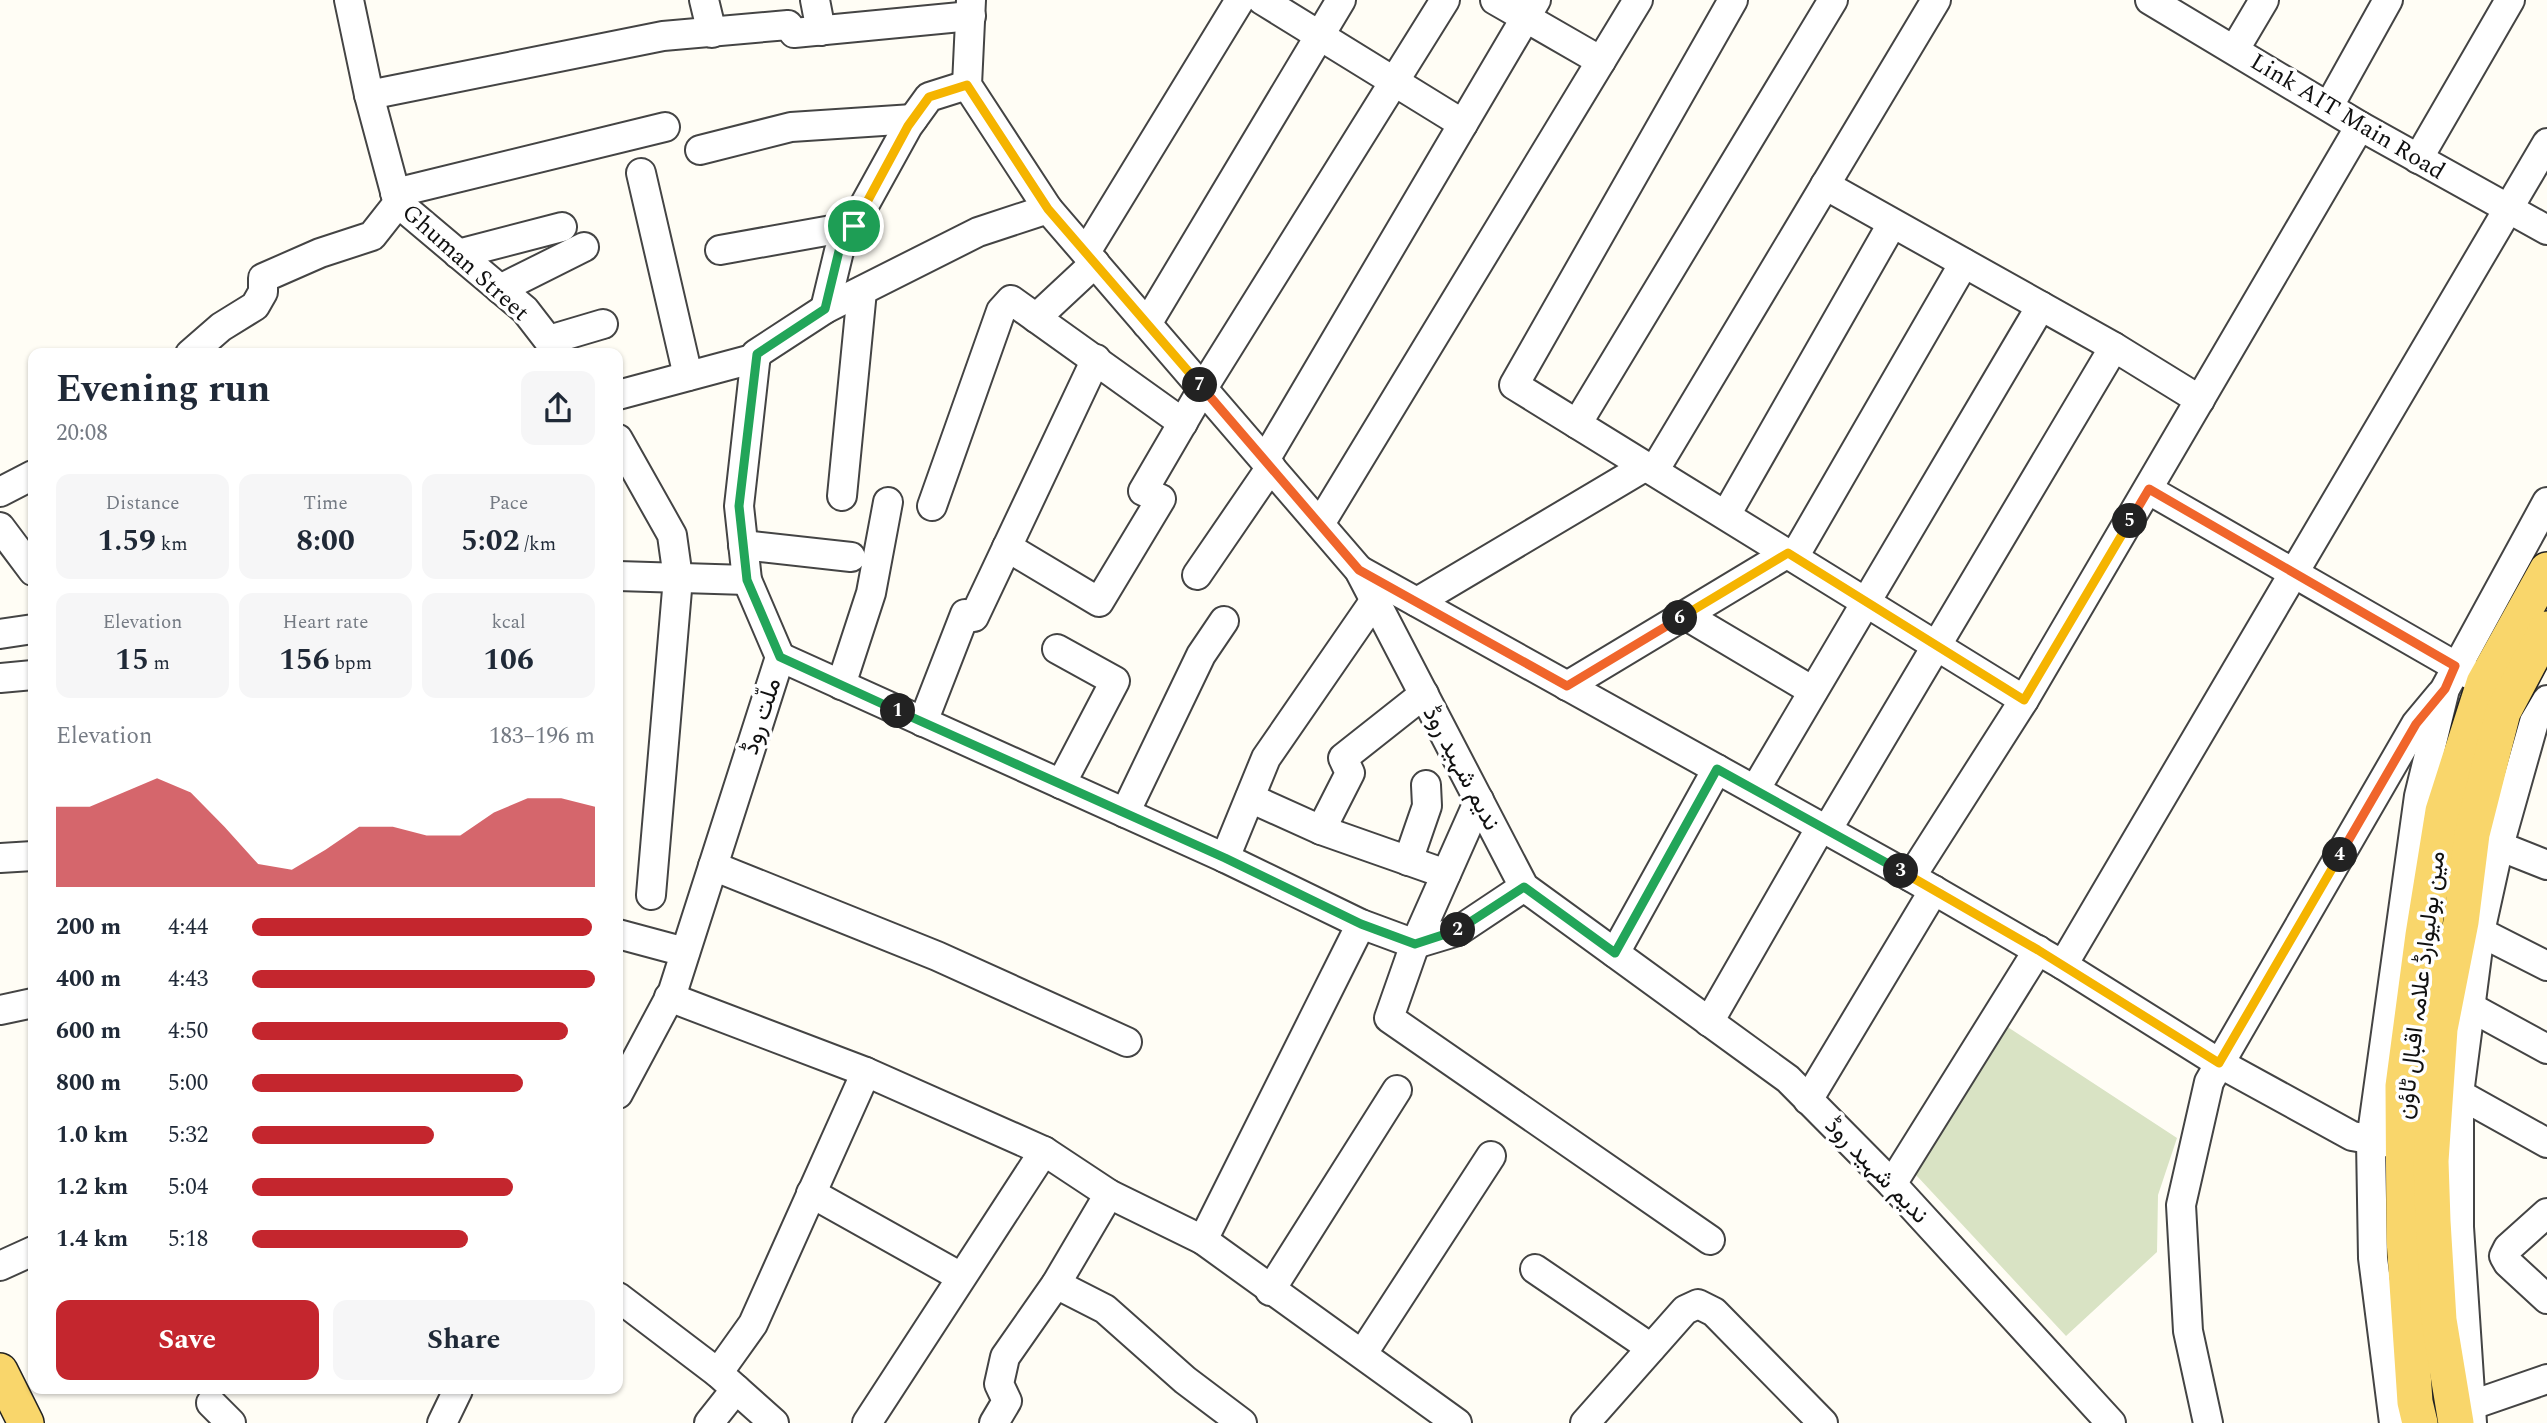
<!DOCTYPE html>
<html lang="en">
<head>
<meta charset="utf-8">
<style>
	body { margin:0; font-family:Spectral,Vazirmatn,serif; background:#f6f6f7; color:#1f2937; height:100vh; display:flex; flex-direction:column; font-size:26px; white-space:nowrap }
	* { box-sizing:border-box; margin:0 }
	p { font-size:23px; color:#747a83 }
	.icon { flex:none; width:38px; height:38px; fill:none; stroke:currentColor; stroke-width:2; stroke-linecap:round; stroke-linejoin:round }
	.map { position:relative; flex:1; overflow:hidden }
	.details { position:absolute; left:28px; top:348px; width:595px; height:1046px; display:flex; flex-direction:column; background:#fff; border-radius:14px; box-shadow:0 2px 5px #0004 }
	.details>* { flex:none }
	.pin { position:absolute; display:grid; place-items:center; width:60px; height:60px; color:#fff; margin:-30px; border:4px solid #fff; border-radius:50%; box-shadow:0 2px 7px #0007 }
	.km { position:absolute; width:35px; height:35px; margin:-18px; border-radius:50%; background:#222; color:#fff; font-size:19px; line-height:35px; text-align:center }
	.round { display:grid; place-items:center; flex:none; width:74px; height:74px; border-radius:14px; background:#f6f6f7 }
	.head { display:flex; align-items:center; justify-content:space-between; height:119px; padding:0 28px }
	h1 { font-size:38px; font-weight:700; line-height:52px }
	.figures { display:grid; grid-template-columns:repeat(3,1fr); gap:10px; height:119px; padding:7px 28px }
	.figures div { display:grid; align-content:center; border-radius:14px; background:#f6f6f7; text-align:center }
	.figures b { font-size:30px; font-weight:700 }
	.figures small { font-size:19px; font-weight:400 }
	.figures p { font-size:19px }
	.chart { height:196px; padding:14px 28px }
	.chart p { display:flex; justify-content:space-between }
	.chart svg { width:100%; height:126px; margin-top:7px; fill:#c4262e; opacity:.7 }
	.cta { display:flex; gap:14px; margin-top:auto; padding:14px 28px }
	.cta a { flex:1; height:80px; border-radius:14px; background:#c4262e; color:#fff; font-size:28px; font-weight:700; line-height:80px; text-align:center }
	.cta a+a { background:#f6f6f7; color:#1f2937 }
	ul { padding:0 28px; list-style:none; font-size:23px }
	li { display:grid; grid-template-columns:112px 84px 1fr; align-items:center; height:52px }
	li i { height:18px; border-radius:9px; background:#c4262e }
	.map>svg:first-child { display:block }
	.cemetery { fill:#d9e3c4 }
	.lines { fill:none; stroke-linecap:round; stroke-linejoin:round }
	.minor-casing { stroke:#444; stroke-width:32 }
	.major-casing { stroke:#222; stroke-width:38 }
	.minor { stroke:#fff; stroke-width:28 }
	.major { stroke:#f9d66b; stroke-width:35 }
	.split-1-casing { stroke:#fff; stroke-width:14 }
	.split-2-casing { stroke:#fff; stroke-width:14 }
	.split-3-casing { stroke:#fff; stroke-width:14 }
	.split-4-casing { stroke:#fff; stroke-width:14 }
	.split-5-casing { stroke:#fff; stroke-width:14 }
	.split-6-casing { stroke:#fff; stroke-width:14 }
	.split-7-casing { stroke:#fff; stroke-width:14 }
	.split-8-casing { stroke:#fff; stroke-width:14 }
	.split-1 { stroke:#22a559; stroke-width:9 }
	.split-2 { stroke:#22a559; stroke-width:9 }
	.split-3 { stroke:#22a559; stroke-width:9 }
	.split-4 { stroke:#f5b400; stroke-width:9 }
	.split-5 { stroke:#f0652b; stroke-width:9 }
	.split-6 { stroke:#f5b400; stroke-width:9 }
	.split-7 { stroke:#f0652b; stroke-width:9 }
	.split-8 { stroke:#f5b400; stroke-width:9 }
	.labels { text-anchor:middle; stroke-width:7; stroke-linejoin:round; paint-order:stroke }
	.street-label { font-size:24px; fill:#111; stroke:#fff }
</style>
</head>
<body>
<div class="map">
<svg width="2547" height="1423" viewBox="0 0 2547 1423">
	<rect width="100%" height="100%" fill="#fffdf5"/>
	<path class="cemetery" d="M 2000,1022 L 2177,1138 L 2158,1195 L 2157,1252 L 2066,1336 L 1903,1161 Z"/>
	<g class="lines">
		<g class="minor-casing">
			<g id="minor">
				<path d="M 349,0 L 369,95 L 398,203 L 525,310 L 559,354"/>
				<path d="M 704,0 L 712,33"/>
				<path d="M 815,0 L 821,31"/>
				<path d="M 971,0 L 967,85 L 1048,209 L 1359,570 L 1524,887 L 1788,1079 L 1892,1184 L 2111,1423"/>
				<path d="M 1262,0 L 1463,124"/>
				<path d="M 1495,0 L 1601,61"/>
				<path d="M 1733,0 L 1514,385 L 2024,700"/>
				<path d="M 2150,0 L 2360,126 L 2547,230"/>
				<path d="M 2235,49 L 2264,0"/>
				<path d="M 369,95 L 663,36 L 788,25 L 794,33 L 971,16"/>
				<path d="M 2329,106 L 2388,0"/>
				<path d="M 700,150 L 791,127 L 913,119"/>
				<path d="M 2418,159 L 2510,0"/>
				<path d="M 641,173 L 688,376"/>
				<path d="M 1825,185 L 2114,347 L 2200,400"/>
				<path d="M 395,193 L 665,127"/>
				<path d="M 720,250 L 854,226"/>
				<path d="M 1086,252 L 1240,0"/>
				<path d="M 458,254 L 562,227"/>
				<path d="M 500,289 L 584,247"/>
				<path d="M 825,309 L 839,251 L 908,126 L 929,97 L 967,85"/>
				<path d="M 1036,318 L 1095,263"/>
				<path d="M 1147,324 L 1341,0"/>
				<path d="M 549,340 L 603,324"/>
				<path d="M 190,354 L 221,327 L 255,306 L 263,292 L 263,278 L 320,253 L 372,236 L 398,203"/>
				<path d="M 618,395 L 756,358"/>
				<path d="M 1577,424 L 1833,0"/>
				<path d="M 618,439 L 672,535 L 678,578 L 651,895"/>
				<path d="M 1265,460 L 1536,0"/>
				<path d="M 1654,471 L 1936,0"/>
				<path d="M 2149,490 L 2471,675"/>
				<path d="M 0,492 L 33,475"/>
				<path d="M 842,496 L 862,291"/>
				<path d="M 932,506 L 1001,311 L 1011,300 L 1183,423"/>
				<path d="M 1726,515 L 1892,224"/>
				<path d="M 1320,524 L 1638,0"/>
				<path d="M 0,527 L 33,571"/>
				<path d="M 743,545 L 851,557"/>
				<path d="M 1007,547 L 1099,602 L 1161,499 L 1143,491 L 1203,388 L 1445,0"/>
				<path d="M 1794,557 L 1964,263"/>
				<path d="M 1359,570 L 1911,877 L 2063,965 L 2219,1063 L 2352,1136 L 2402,1145 L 2423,1143"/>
				<path d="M 1197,575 L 1271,467"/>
				<path d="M 618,576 L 747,580"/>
				<path d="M 1417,602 L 1646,466"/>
				<path d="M 1685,615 L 1813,691"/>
				<path d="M 0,634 L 33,629"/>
				<path d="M 1057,649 L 1115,681 L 1061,784"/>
				<path d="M 780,657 L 1225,858 L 1361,924 L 1415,944 L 1458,931 L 1524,887"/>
				<path d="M 0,678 L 33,675"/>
				<path d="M 841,685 L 871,593 L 888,502"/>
				<path d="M 1567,686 L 1788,553"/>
				<path d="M 923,722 L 965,614 L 974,617 L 1096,359"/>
				<path d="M 1755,790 L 2041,306"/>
				<path d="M 1250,798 L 1321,830 L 1446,874"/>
				<path d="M 1479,800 L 1415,944 L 1389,1018 L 1710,1240"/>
				<path d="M 1125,813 L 1201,655 L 1224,621"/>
				<path d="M 1321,830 L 1350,773 L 1343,758 L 1424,694"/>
				<path d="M 1827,830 L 2114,347"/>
				<path d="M 2499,846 L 2547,865"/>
				<path d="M 0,858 L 33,856"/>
				<path d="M 1225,858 L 1266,758 L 1375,600"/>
				<path d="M 1408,861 L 1427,806 L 1426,785"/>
				<path d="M 713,866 L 937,956 L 1127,1042"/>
				<path d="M 1911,877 L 2024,700 L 2360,126"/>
				<path d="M 2480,932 L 2547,966"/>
				<path d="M 618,934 L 685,952"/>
				<path d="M 1615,953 L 1717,769"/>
				<path d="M 2063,965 L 2547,143"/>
				<path d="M 669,997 L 866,1072 L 1044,1151 L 1109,1194 L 1203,1240 L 1457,1423"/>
				<path d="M 2472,1008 L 2547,1049"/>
				<path d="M 0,1010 L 33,1003"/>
				<path d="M 1709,1022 L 1821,827"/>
				<path d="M 618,1094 L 673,991 L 780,657 L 747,580 L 739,506 L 756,354 L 825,309 L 978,232 L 1048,209"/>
				<path d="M 2459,1094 L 2547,1143"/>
				<path d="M 1808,1100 L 1934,890"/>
				<path d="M 1892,1184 L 2038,950"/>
				<path d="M 811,1193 L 961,1277"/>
				<path d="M 2547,1213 L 2508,1248 L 2504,1256 L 2508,1263 L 2547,1299"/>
				<path d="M 1203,1240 L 1361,924"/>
				<path d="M 0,1266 L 33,1251"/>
				<path d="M 1535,1269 L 1651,1348"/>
				<path d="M 1056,1284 L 1109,1194"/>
				<path d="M 1270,1291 L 1397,1090"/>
				<path d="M 618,1297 L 718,1373 L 774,1423"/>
				<path d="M 1363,1353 L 1491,1156"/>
				<path d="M 718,1373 L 753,1324 L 866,1072"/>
				<path d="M 211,1403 L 231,1423"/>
				<path d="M 2469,1406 L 2547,1379"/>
				<path d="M 442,1423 L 458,1390"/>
				<path d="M 709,1423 L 736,1389"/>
				<path d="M 867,1423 L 1044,1151"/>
				<path d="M 994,1423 L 1007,1401 L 999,1384 L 1005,1357 L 1056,1284 L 1105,1309 L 1185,1380 L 1242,1423"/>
				<path d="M 1585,1423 L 1685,1310 L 1698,1304 L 1714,1312 L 1823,1423"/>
				<path d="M 2208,1423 L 2188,1331 L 2181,1205 L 2209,1082 L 2416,724 L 2441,694"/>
				<path d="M 2394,1423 L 2373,1258 L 2371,1141 L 2419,796 L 2445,689 L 2547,502"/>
				<path d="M 2472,1423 L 2459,1227 L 2459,1094 L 2480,932 L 2499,846 L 2534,722 L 2547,700"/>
			</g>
		</g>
		<g class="major-casing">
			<g id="major">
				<path d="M 0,1371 L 26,1423"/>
				<path d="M 2420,1423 L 2415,1402 L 2404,1239 L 2403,1086 L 2423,935 L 2443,811 L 2484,683 L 2547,570"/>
				<path d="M 2456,1423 L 2439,1320 L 2433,1221 L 2431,1161 L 2440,1029 L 2461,922 L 2472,834 L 2503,712 L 2547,629"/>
			</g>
		</g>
		<use href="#minor" class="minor"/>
		<use href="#major" class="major"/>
	</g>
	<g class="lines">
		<g class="split-1-casing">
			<path id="split-1" d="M 854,226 L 839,251 L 825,309 L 757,354 L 739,506 L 747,580 L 780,657 L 898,711"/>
		</g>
		<g class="split-2-casing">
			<path id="split-2" d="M 898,711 L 1225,858 L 1361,924 L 1415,944 L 1458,930"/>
		</g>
		<g class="split-3-casing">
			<path id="split-3" d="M 1458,930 L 1524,887 L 1615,953 L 1717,769 L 1901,871"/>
		</g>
		<g class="split-4-casing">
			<path id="split-4" d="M 1901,871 L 2038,950 L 2219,1063 L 2340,855"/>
		</g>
		<g class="split-5-casing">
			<path id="split-5" d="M 2130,521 L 2149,489 L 2455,666 L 2445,689 L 2416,724 L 2340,855"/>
		</g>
		<g class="split-6-casing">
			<path id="split-6" d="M 1680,618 L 1788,553 L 2024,700 L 2130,521"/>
		</g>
		<g class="split-7-casing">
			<path id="split-7" d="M 1200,385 L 1359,570 L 1567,686 L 1680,618"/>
		</g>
		<g class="split-8-casing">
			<path id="split-8" d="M 854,226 L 908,126 L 929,97 L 967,85 L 1048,209 L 1200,385"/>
		</g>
		<use href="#split-1" class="split-1"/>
		<use href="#split-2" class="split-2"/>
		<use href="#split-3" class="split-3"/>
		<use href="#split-4" class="split-4"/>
		<use href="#split-5" class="split-5"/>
		<use href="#split-6" class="split-6"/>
		<use href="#split-7" class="split-7"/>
		<use href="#split-8" class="split-8"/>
	</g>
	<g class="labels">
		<g class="street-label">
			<text transform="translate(2348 116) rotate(31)" y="8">Link AIT Main Road</text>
			<text transform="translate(466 262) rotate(42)" y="8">Ghuman Street</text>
			<text transform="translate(761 716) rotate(-72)" y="8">ملّت روڈ</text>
			<text transform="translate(1462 768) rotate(62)" y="8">ندیم شہید روڈ</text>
			<text transform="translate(2420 985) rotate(-83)" y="8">مین بولیوارڈ علامہ اقبال ٹاؤن</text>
			<text transform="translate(1877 1170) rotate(46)" y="8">ندیم شہید روڈ</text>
		</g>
	</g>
</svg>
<div class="pin" style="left:854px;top:226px;background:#1e9e55"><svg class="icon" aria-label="arrive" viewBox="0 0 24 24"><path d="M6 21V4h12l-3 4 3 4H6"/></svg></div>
<b class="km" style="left:898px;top:711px">1</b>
<b class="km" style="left:1458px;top:930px">2</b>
<b class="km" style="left:1901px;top:871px">3</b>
<b class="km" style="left:2340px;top:855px">4</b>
<b class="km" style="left:2130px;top:521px">5</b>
<b class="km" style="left:1680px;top:618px">6</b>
<b class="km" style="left:1200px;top:385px">7</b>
<section class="details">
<div class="head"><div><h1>Evening run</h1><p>20:08</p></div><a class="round"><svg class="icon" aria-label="share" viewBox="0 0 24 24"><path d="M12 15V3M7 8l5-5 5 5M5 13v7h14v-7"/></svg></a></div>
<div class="figures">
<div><p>Distance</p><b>1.59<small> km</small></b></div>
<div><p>Time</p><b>8:00</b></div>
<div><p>Pace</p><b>5:02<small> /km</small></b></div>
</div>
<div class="figures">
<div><p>Elevation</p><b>15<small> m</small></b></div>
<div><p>Heart rate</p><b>156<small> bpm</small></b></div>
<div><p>kcal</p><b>106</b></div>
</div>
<div class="chart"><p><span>Elevation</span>183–196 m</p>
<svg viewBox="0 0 160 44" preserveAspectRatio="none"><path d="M0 44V16L10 16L20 11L30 6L40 11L50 23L60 36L70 38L80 31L90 23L100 23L110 26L120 26L130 18L140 13L150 13L160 16V44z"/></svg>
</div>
<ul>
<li><b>200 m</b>4:44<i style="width:99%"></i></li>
<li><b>400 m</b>4:43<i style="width:100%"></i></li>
<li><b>600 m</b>4:50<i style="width:92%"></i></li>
<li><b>800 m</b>5:00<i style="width:79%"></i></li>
<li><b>1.0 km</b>5:32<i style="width:53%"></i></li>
<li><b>1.2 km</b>5:04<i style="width:76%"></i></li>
<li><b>1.4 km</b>5:18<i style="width:63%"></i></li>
</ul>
<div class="cta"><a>Save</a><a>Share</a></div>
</section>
</div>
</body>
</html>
